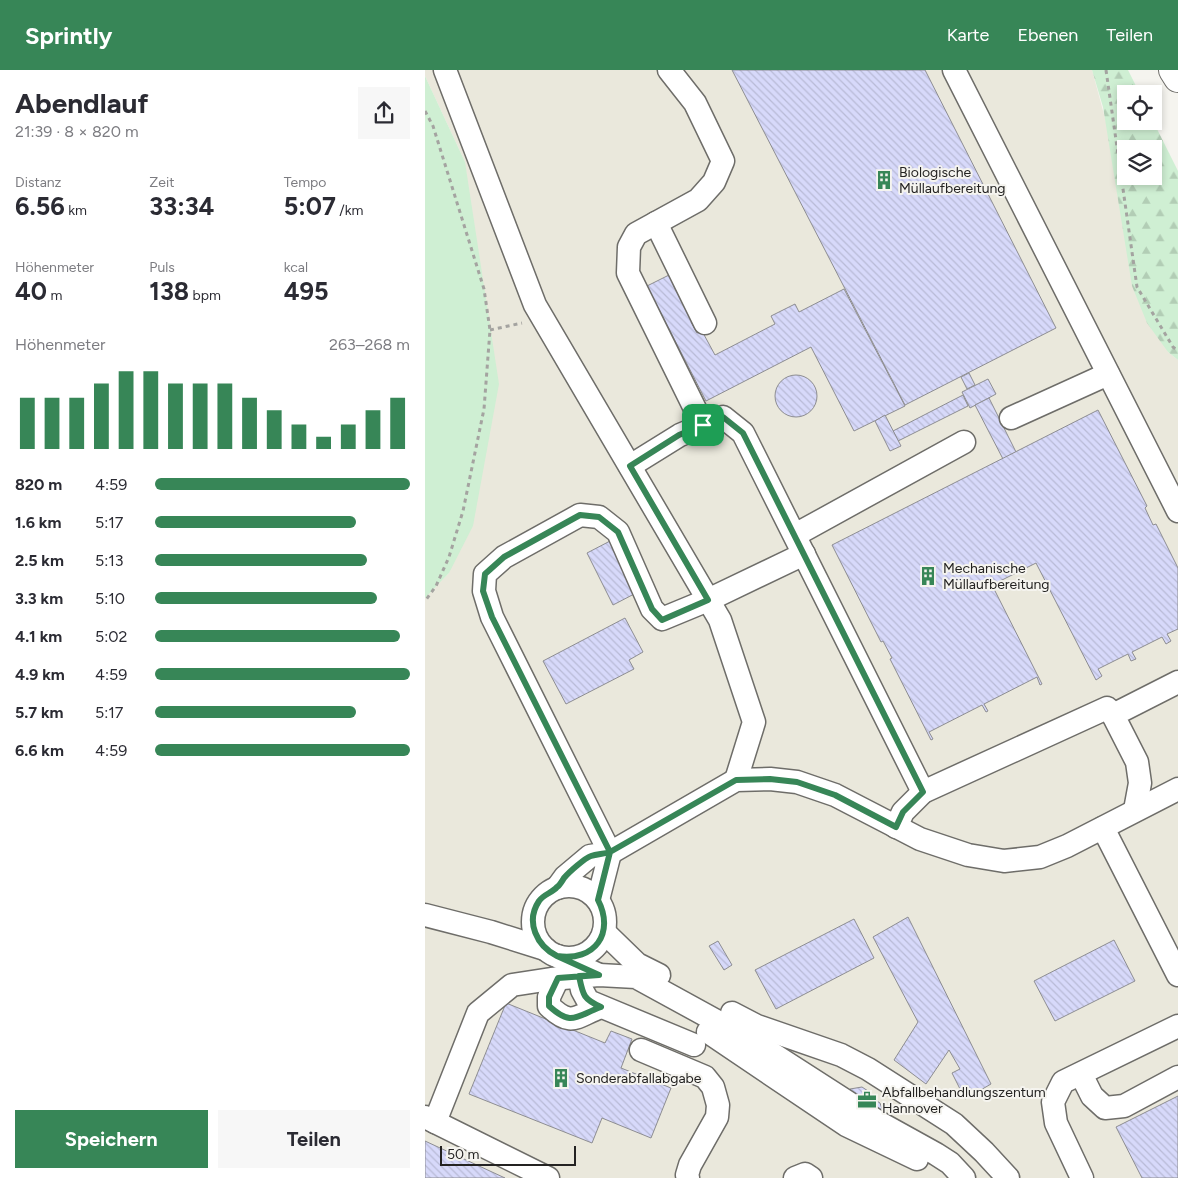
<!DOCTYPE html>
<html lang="de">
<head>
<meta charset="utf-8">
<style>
	body { margin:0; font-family:Figtree,sans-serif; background:#f7f7f7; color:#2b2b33; height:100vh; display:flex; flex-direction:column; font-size:19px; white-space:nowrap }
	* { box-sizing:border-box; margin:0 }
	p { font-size:16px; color:#7c7c81 }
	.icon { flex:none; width:28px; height:28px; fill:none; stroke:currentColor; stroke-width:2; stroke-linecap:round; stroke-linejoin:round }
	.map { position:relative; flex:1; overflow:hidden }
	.drawer { display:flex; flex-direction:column; background:#fff; width:425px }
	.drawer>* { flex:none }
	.fabs { position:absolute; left:692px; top:15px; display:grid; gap:10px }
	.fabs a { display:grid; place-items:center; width:45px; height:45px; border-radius:0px; background:#fff; box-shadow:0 2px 8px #0003; font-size:25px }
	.scale { position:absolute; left:15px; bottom:12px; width:136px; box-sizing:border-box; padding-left:5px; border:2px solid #242322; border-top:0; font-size:14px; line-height:18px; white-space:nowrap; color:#242322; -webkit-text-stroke:4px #f5f4ef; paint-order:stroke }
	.pin { position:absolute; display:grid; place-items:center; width:42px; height:42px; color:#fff; margin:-21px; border-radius:10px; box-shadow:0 2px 8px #0006 }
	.round { display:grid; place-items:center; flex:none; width:52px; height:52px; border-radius:0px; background:#f7f7f7 }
	.headline { display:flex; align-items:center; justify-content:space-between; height:85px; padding:0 15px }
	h1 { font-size:28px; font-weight:700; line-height:38px }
	.figures { display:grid; grid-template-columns:repeat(3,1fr); gap:8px; height:85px; padding:5px 15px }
	.figures div { display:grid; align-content:center }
	.figures b { font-size:25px; font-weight:700 }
	.figures small { font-size:14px; font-weight:400 }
	.figures p { font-size:14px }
	.chart { height:140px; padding:10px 15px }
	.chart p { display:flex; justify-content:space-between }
	.chart svg { width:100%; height:90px; margin-top:5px; stroke:#378657; stroke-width:6 }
	.cta { display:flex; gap:10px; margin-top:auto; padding:10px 15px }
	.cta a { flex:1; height:58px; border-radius:0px; background:#378657; color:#fff; font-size:20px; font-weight:700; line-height:58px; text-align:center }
	.cta a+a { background:#f7f7f7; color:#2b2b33 }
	ul { padding:0 15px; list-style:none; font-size:16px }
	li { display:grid; grid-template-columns:80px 60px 1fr; align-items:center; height:38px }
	li i { height:12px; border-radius:6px; background:#378657 }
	header { display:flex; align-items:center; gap:30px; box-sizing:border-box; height:70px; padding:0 25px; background:#378657; color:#fff }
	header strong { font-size:24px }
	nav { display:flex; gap:28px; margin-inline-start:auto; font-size:18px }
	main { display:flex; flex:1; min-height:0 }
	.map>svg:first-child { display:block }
	.built { fill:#eae8dc }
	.grass { fill:#cfefd3 }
	.forest { fill:url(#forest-firs); fill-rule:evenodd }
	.building { fill:url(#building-back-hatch); stroke:#8d8d91 }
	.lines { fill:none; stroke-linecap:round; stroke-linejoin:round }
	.minor-casing { stroke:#6e6d69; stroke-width:25 }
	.highway-casing { stroke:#6e6d69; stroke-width:30 }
	.path { stroke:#a4a3a0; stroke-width:3; stroke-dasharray:4 4; stroke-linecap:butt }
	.minor { stroke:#fff; stroke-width:22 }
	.highway { stroke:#fff; stroke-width:28 }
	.route-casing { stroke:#fff; stroke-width:10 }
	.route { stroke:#378657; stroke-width:6 }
	.labels { text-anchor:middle; stroke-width:4; stroke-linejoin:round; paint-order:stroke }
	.poi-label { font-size:14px; fill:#242322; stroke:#f5f4ef; text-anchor:start }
</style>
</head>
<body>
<header>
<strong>Sprintly</strong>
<nav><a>Karte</a><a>Ebenen</a><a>Teilen</a></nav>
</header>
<main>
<section class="drawer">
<div class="headline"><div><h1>Abendlauf</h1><p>21:39 · 8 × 820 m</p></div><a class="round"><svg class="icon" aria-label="share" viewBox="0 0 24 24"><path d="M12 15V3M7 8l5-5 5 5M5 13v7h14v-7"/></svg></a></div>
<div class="figures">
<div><p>Distanz</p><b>6.56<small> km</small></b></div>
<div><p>Zeit</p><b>33:34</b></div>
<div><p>Tempo</p><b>5:07<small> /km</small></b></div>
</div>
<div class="figures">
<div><p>Höhenmeter</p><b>40<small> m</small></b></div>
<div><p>Puls</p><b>138<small> bpm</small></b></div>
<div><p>kcal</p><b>495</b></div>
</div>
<div class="chart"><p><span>Höhenmeter</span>263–268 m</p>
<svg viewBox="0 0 160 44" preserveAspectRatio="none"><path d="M5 44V19M15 44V19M25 44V19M35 44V12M45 44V6M55 44V6M65 44V12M75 44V12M85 44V12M95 44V19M105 44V25M115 44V32M125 44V38M135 44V32M145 44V25M155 44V19"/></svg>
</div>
<ul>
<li><b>820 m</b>4:59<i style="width:100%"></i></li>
<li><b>1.6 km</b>5:17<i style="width:79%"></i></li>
<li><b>2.5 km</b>5:13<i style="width:83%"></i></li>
<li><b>3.3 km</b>5:10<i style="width:87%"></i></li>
<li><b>4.1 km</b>5:02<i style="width:96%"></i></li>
<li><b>4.9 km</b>4:59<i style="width:100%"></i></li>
<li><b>5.7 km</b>5:17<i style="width:79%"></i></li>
<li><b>6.6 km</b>4:59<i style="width:100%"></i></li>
</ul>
<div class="cta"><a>Speichern</a><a>Teilen</a></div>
</section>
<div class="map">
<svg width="753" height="1108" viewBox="0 0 753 1108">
	<defs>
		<pattern id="forest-firs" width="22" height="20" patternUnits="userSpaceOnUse" patternTransform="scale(1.25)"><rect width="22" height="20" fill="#cfefd3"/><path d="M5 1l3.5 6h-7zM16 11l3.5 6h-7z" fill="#b2cdb5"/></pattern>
		<pattern id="building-back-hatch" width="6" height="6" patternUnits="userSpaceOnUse" patternTransform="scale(1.25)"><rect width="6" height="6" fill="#d7d9fa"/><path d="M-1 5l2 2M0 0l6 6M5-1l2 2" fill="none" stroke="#b8bad6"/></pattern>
	</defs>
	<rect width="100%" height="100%" fill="#f5f4ef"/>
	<path class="built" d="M 0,0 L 667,0 L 743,282 L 753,290 L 753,1108 L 0,1108 L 0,528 L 24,503 L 40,92 L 0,6 Z"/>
	<path class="grass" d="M 0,6 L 40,92 L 74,314 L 48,456 L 24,503 L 0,528 Z"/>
	<path class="forest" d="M 667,0 L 703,0 L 715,24 L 701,24 L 701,51 L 728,51 L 753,101 L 753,290 L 743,282 L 722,253 L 707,216 L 678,37 ZM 701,79 L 729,79 L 729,106 L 701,106 Z"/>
	<g class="building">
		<path d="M 307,0 L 500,0 L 631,258 L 480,335 Z"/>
		<path d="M 248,203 L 271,249 L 266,252 L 272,263 L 277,261 L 290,285 L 350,254 L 346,246 L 370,234 L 374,242 L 419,219 L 480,336 L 429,361 L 386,277 L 281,331 L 222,216 Z"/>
		<path d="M 544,303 L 550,315 L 542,319 L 536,307 Z"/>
		<circle cx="371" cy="326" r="21"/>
		<path d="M 563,309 L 571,324 L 545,338 L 537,322 Z"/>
		<path d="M 538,325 L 543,336 L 473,371 L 468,361 Z"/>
		<path d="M 564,328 L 591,382 L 578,389 L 550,335 Z"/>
		<path d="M 673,340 L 722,436 L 720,438 L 728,455 L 731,454 L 753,498 L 753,559 L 742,564 L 746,571 L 741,574 L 737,567 L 707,582 L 711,589 L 706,591 L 703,584 L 673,599 L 677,606 L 671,610 L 611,493 L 567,515 L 617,614 L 615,615 L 612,607 L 559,634 L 563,641 L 561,642 L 557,635 L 504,662 L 508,669 L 506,670 L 465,589 L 467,588 L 458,571 L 456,572 L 407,475 Z"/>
		<path d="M 460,345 L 476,376 L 465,381 L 450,351 Z"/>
		<path d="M 187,470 L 213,522 L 188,535 L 162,483 Z"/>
		<path d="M 200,548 L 218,582 L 204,590 L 209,599 L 141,634 L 118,591 Z"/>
		<path d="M 483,847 L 566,1014 L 540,1029 L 527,1003 L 535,999 L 524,980 L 501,1014 L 469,990 L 493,952 L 448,867 Z"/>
		<path d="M 429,849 L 449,888 L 351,939 L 330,900 Z"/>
		<path d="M 689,870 L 710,911 L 630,951 L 609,911 Z"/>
		<path d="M 293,871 L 307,895 L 299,900 L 284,876 Z"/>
		<path d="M 81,933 L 180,973 L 186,961 L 207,969 L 196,998 L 246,1018 L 226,1068 L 177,1048 L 167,1073 L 44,1024 Z"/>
		<path d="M 437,1017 L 443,1021 L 441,1024 L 455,1033 L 457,1039 L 446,1042 L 428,1027 L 425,1019 Z"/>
		<path d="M 753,1026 L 753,1108 L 717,1108 L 691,1057 Z"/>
		<path d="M 0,1071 L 80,1108 L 0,1108 Z"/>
	</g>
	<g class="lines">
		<g class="minor-casing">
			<g id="minor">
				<path d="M 20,0 L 110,235 L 295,550 L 329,652 L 311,710"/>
				<path d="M 244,0 L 270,33 L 298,91 L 289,112 L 273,130 L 211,164 L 204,177 L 203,203 L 278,355"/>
				<path d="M 529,0 L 753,441"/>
				<path d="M 231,153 L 280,253"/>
				<path d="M 586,348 L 683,304"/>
				<path d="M 205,396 L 255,365 L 298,347 L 318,363 L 498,722"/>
				<path d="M 370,465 L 539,372"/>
				<path d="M 710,740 L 715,713 L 712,692 L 688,645 L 753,612"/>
				<path d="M 471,757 L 478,742 L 498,722 L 682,638 L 688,645"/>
				<path d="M 678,758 L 753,905"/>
				<circle cx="144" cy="852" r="36"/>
				<path d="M 132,818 L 140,807 L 165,786 L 185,783 L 311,710 L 345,709 L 372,712 L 410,725 L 495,769 L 543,785 L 579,791 L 615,787 L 642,776 L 753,719"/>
				<path d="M 173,830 L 185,783 L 67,547 L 59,521 L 60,504 L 79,487 L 155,445 L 174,447 L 193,462 L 227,539 L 237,549 L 283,530 L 379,484"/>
				<path d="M 0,845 L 66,862 L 120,879"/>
				<path d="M 179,862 L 212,894 L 234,905"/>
				<path d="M 132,886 L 172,904"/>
				<path d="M 154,906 L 157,920 L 163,931 L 269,975"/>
				<path d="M 133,908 L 124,927 L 124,936 C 147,958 151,946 176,937"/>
				<path d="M 307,943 L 332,956 L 416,985 L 443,999 L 529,1054 L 559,1082 L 583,1108"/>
				<path d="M 283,962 L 421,1055 L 492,1089"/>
				<path d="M 216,980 L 280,1007 L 288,1017 L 293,1035 L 292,1047 L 265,1095 L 262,1105 L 263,1108"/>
				<path d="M 656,1004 L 667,1026 L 680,1038 L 699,1036 L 753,1007"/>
				<path d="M 0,1047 L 123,1108"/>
				<path d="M 10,1052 L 53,943 L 87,915 L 126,909 L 174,905 L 211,907 L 326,970 L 455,1053 L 511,1084 L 525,1093 L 539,1108"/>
				<path d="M 370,1108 L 380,1104 L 386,1108"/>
				<path d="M 657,1108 L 631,1053 L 628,1032 L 638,1012 L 753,956"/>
			</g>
		</g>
		<g class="highway-casing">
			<path id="highway" d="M 748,0 L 753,8"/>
		</g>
		<g class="path">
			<path d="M 681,0 L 712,217 L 748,277 L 753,281"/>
			<path d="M 0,41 L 8,56 L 59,219 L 65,260 L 59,339 L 38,441 L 24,487 L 11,516 L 0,531"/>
			<path d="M 65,260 L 97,253"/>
		</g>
		<use href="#minor" class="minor"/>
		<use href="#highway" class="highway"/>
	</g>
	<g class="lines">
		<g class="route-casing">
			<path id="route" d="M 278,355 L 254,365 L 205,396 L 283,530 L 237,550 L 227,539 L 193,462 L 174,447 L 155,445 L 79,487 L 60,504 L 58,521 L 67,547 L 185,782 L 173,830 C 190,863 170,892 132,886 L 174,905 L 154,906 C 158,925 158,929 176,937 C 151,946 147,957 124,936 L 124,927 L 133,908 L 174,905 L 132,886 C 112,876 100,852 114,831 C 119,824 127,823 132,817 C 135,815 137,811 139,808 C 144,802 160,788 166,786 C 172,784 179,784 185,782 L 311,710 L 345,709 L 372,712 L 410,725 L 471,757 L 478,742 L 498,722 L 318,363 L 298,347 L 278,355"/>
		</g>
		<use href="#route" class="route"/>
	</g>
	<defs>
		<g id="building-bare" transform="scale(1.5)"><path d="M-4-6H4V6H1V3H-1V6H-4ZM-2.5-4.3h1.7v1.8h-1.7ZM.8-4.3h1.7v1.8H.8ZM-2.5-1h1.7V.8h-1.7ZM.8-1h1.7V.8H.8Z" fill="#378657" stroke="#f5f4ef" stroke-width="2.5" paint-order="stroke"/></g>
		<g id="office-bare" transform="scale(1.5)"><path d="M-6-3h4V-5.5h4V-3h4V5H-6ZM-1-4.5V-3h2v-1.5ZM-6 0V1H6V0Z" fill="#378657" stroke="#f5f4ef" stroke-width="2.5" paint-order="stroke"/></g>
	</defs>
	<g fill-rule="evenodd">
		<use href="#building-bare" x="459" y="110"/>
		<use href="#building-bare" x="503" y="506"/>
		<use href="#building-bare" x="136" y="1008"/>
		<use href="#office-bare" x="442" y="1030"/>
	</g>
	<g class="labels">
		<g class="poi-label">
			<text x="474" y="107">Biologische<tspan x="474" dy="16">Müllaufbereitung</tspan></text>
			<text x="518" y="503">Mechanische<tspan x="518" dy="16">Müllaufbereitung</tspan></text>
			<text x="151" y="1013">Sonderabfallabgabe</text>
			<text x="457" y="1027">Abfallbehandlungszentum<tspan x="457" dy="16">Hannover</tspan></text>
		</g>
	</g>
</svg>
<div class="fabs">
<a><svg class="icon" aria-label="locate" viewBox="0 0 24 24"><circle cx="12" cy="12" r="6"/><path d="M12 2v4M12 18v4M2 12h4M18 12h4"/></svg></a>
<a><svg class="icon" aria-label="layers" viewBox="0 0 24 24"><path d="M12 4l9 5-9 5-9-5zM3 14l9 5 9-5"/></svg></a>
</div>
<div class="scale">50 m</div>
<div class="pin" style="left:278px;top:355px;background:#1e9e55"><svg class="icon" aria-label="arrive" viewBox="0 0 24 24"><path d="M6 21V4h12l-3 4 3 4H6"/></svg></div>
</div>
</main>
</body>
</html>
